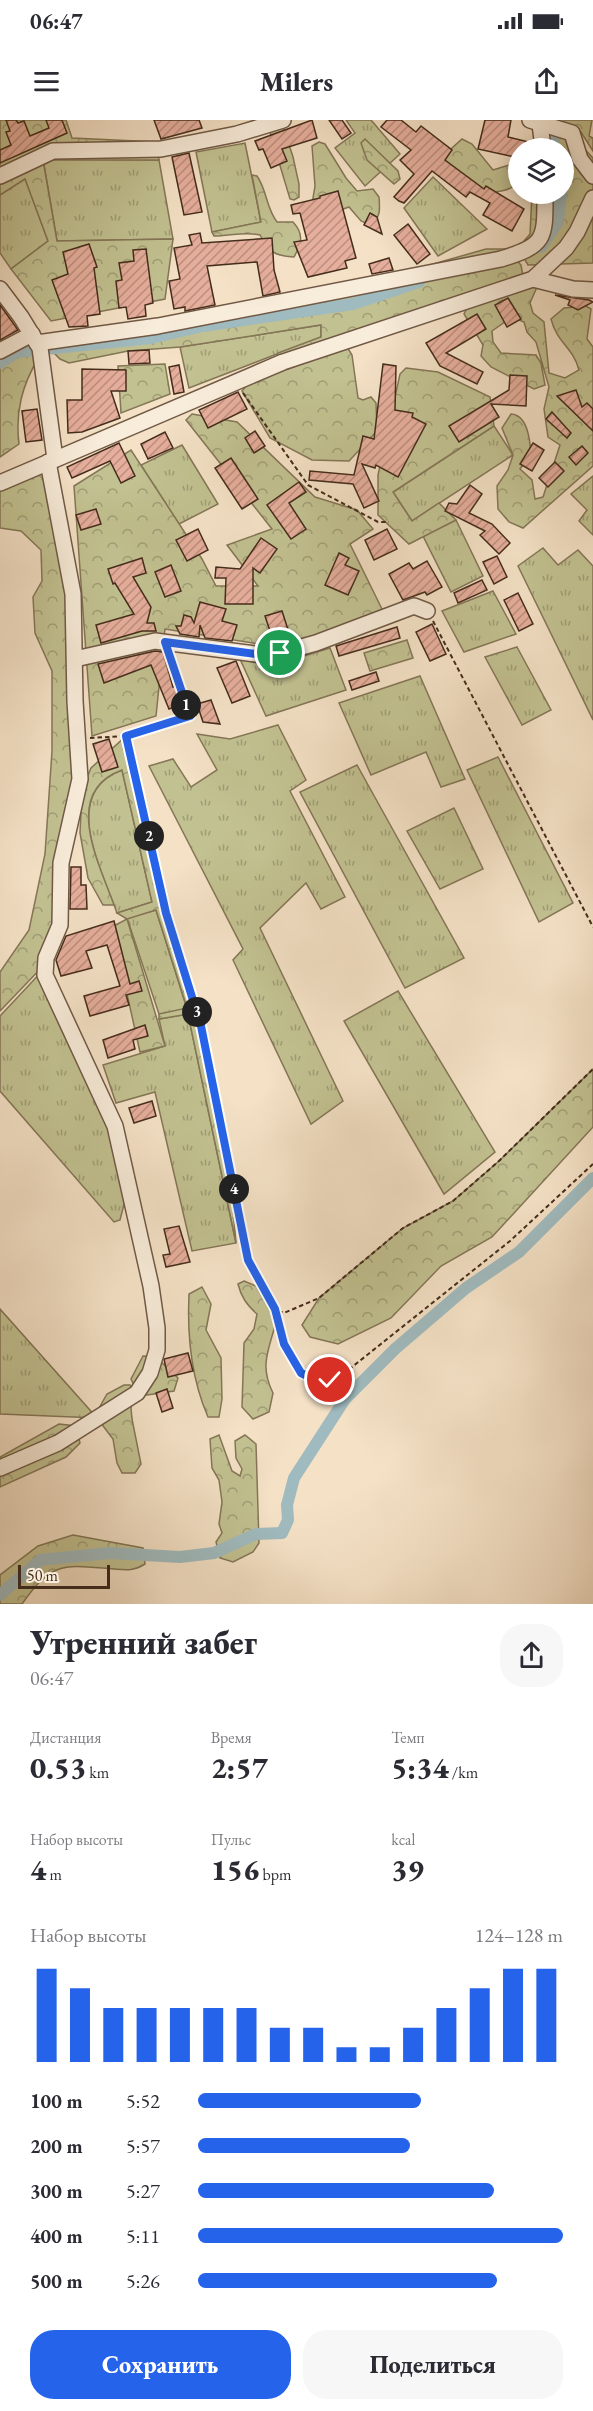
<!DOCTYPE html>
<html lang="ru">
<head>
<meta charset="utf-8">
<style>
	body { margin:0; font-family:"EB Garamond",serif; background:#f7f7f7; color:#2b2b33; height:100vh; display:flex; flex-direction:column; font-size:22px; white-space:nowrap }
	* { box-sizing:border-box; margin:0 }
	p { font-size:20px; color:#7c7c81 }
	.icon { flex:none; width:33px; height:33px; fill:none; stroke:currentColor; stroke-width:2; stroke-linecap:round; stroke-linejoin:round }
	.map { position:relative; height:1484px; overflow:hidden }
	.drawer { display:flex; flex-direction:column; background:#fff; flex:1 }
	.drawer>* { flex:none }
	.tools { position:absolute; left:508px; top:18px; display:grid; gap:12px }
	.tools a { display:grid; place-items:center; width:66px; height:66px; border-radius:50%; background:#fff; box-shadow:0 3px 15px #0003; font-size:30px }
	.scale { position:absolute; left:18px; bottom:15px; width:92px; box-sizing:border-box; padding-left:6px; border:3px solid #452c1b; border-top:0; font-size:16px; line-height:21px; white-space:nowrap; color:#452c1b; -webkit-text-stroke:4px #f8ecda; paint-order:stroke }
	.pin { position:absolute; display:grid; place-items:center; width:51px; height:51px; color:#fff; margin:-26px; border:3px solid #fff; border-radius:50%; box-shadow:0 2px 6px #0007 }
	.km { position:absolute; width:30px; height:30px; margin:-15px; border-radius:50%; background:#222; color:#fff; font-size:16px; line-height:30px; text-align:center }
	.round { display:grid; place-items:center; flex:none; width:63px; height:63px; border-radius:24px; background:#f7f7f7 }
	.headline { display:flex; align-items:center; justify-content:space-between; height:102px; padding:0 30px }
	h1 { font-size:33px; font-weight:800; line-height:45px }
	.metrics { display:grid; grid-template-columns:repeat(3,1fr); gap:9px; height:102px; padding:6px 30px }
	.metrics div { display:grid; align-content:center }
	.metrics b { font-size:30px; font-weight:800 }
	.metrics small { font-size:16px; font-weight:400 }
	.metrics p { font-size:16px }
	.chart { height:168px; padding:12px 30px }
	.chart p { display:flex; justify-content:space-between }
	.chart svg { width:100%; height:108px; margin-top:6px; stroke:#2563eb; stroke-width:6 }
	.button { display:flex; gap:12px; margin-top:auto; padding:12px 30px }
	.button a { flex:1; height:69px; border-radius:24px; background:#2563eb; color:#fff; font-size:24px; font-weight:800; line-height:69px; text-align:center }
	.button a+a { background:#f7f7f7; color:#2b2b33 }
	ul { padding:0 30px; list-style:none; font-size:20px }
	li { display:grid; grid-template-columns:96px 72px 1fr; align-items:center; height:45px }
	li i { height:15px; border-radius:8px; background:#2563eb }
	.status { display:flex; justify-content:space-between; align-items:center; height:42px; padding:0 30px; background:#fff; direction:ltr }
	.status svg { height:16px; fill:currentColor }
	header { display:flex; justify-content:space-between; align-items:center; height:78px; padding:0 30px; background:#fff; font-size:27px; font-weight:800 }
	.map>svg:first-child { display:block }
	.grass { fill:url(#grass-tufts); stroke:#847656; stroke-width:1.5 }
	.forest { fill:url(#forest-crowns); stroke:#847656; stroke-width:1.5 }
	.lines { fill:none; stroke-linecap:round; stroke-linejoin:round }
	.canal { stroke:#a0bbbf; stroke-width:12 }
	.building { fill:url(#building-hatch); stroke:#452c1b; stroke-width:1.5 }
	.minor-casing { stroke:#715946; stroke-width:18 }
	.path { stroke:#452c1b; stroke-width:2; stroke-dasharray:4.5 3; stroke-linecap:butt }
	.minor { stroke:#f8ecda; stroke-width:15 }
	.route-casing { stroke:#fff; stroke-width:12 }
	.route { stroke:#2563eb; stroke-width:8 }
</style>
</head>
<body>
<div class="status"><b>06:47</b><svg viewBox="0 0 49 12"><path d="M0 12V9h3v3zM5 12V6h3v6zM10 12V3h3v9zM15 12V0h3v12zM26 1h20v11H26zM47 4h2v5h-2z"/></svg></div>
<header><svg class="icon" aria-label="menu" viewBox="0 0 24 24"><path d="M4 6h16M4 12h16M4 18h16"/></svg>Milers<svg class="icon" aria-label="share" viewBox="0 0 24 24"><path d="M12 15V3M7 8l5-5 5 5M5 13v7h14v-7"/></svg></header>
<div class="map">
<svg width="593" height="1484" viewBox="0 0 593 1484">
	<defs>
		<pattern id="grass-tufts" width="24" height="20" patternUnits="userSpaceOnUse" patternTransform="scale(1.5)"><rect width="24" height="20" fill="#c2c191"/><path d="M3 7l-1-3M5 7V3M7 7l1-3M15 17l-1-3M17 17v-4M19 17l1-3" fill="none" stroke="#9f9d76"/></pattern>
		<pattern id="forest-crowns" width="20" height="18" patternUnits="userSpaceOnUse" patternTransform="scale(1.5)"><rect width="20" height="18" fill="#c2c191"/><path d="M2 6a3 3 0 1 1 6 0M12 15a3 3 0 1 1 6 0" fill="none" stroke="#9f9d76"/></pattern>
		<pattern id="building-hatch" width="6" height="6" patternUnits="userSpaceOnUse" patternTransform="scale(1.5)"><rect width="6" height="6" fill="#e6ae9c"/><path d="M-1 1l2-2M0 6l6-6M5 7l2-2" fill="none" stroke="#bc8e7e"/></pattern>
	</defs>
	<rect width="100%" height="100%" fill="#f4e1c6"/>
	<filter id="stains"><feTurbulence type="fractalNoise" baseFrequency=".00333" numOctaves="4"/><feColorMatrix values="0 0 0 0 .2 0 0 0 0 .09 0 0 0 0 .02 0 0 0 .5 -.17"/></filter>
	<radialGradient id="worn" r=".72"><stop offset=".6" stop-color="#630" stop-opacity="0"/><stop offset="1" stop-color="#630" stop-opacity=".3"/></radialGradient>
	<g class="grass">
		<path d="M 346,0 L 371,0 L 400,34 L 365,66 L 335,28 L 355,13 Z"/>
		<path d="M 245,23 L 261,102 L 212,112 L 196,32 Z"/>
		<path d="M 43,39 L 159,40 L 173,119 L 57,121 Z"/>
		<path d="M 433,57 L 487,109 L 438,136 L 404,88 Z"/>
		<path d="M 25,58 L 48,121 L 11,149 L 0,133 L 0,75 Z"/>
		<path d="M 321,205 L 321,217 L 189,268 L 180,227 Z"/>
		<path d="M 494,306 L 513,335 L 412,401 L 393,372 Z"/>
		<path d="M 182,325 L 218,384 L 179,404 L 141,345 Z"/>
		<path d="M 593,356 L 593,415 L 579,401 L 587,390 L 571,374 Z"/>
		<path d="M 456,400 L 483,456 L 451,472 L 423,416 Z"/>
		<path d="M 543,428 L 558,445 L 578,430 L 593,446 L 593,600 L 518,446 Z"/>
		<path d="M 493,471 L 516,514 L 464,532 L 442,491 Z"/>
		<path d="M 517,527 L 551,590 L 522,605 L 485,537 Z"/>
		<path d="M 330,528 L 346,570 L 266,596 L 240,539 L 271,546 Z"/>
		<path d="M 420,556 L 465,659 L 441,667 L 426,632 L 371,655 L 339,583 Z"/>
		<path d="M 278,605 L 306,660 L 290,671 L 345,777 L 321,789 L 306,763 L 260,808 L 343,981 L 311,1004 L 233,840 L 243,829 L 149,646 L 173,639 L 191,667 L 217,650 L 197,614 L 230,619 Z"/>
		<path d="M 498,637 L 573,783 L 539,802 L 467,650 Z"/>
		<path d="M 357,645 L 464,838 L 405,868 L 300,672 Z"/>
		<path d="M 122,650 L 152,782 L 117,793 C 102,750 59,673 122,650 Z"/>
		<path d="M 454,688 L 483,749 L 440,769 L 407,711 Z"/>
		<path d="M 156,790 L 187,889 L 159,894 L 127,798 Z"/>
		<path d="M 45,848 L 66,883 L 133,1049 L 120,1100 L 114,1102 L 0,971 L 0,896 Z"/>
		<path d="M 398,871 L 495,1032 L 444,1074 L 344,901 Z"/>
		<path d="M 188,894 L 236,1123 L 192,1131 L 155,972 L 116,983 L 103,945 L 165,926 L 159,899 Z"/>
		<path d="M 0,1189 L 97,1298 L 0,1294 Z"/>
	</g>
	<g class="forest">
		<path d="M 0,0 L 66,0 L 72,18 L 157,22 L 159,40 L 43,40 L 57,121 L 173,119 L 165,179 L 51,201 L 11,149 L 48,121 L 25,59 L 0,75 Z"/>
		<path d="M 549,0 L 592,0 L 589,16 L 593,18 L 593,31 L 581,12 Z"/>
		<path d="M 283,6 L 293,37 L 299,64 L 299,77 L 294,80 L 290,79 L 270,12 L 272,7 Z"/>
		<path d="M 536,7 L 575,19 L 593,38 L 593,143 L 528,145 L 518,128 L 530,114 L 532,74 L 564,74 L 564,28 L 535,28 Z"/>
		<path d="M 365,19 L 398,51 L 400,59 L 394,64 L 367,40 L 361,23 Z"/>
		<path d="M 462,19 L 472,24 L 493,50 L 519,42 L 519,63 C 505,74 479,76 464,64 C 455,57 449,45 442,37 Z"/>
		<path d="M 319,22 L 325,24 L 346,58 L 357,71 L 373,69 L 379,77 C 380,89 381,98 370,105 L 361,101 L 349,87 L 318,98 L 312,84 L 315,66 L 312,26 Z"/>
		<path d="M 252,55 L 257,56 C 267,70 266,88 277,102 L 293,102 C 304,114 302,123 294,137 C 275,136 269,132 260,115 C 246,111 229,116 214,116 L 212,112 L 261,102 Z"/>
		<path d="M 486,129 L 507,129 L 521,145 L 523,156 L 279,241 L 278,233 L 321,217 L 321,205 L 180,227 L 128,231 L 69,243 L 60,239 L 55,234 L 54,222 L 62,215 L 75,210 L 251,188 L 412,150 Z"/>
		<path d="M 530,161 L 537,167 L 530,183 L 533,193 L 544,202 L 549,253 L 565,258 L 579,250 C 573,227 557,223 551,199 L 564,188 L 586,186 L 591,189 L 587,219 L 593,227 L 593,346 L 523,408 L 509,402 L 498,389 L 497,366 L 508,350 L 513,335 L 502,308 L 511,294 C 528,295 530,321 531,334 L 520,349 L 532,360 L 535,379 L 543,377 L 560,325 L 548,317 L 544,289 L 549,267 L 536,222 L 527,212 L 524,202 L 512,197 L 492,211 L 493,222 L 501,233 L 536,235 L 541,243 L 545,265 L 534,269 L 491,247 L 481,236 L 483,225 L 464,194 L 468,186 Z"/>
		<path d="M 23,215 L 39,237 C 22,265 15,292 19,324 L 0,337 L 0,220 Z"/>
		<path d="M 347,227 L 352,235 L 358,278 L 363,280 L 371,277 L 376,283 L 377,311 L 349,341 L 312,340 L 270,318 L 242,271 L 248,264 Z"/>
		<path d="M 165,244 L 170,274 L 121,293 L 118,246 Z"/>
		<path d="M 406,248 L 438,252 L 490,277 L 494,306 L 393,372 L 412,401 L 439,383 L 456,400 L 409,424 L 378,395 L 378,355 L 400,254 Z"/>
		<path d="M 192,294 L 237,302 L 315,377 L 357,390 L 373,409 L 350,424 L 383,491 L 319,518 L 265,525 L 165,509 L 156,596 L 92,616 L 74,366 L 131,330 L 202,439 L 216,466 L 258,466 L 227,425 L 272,409 L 186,300 Z"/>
		<path d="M 54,336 L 82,648 L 54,811 L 45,844 L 0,891 L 0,852 L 29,810 L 45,734 L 52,631 L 52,551 L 35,513 L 33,477 L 42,461 L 41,430 L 21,411 L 0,408 L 0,358 Z"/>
		<path d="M 407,520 L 413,538 L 370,551 L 364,533 Z"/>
		<path d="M 126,616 L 166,793 L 201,906 L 229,1046 L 236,1123 L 188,894 L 159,899 L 159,894 L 187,888 L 156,790 L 127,799 L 165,926 L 140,932 L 112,807 L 127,799 L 117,793 L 152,782 L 122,650 C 61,672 99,743 114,785 L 103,785 L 88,758 L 80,713 L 82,670 L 91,648 Z"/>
		<path d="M 593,949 L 593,1007 L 492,1117 L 441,1146 L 391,1198 L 338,1224 L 310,1217 L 302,1205 L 319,1178 L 403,1108 L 453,1081 L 499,1041 Z"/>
		<path d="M 244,1161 L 256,1166 L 276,1202 C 269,1230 259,1245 273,1273 L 269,1292 L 253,1299 L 242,1287 L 244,1223 L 254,1209 L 257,1194 C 247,1185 241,1177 238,1164 Z"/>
		<path d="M 202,1167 L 211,1184 L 206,1210 L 221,1238 L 222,1279 L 219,1297 L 208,1297 C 191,1258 187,1216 189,1174 Z"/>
		<path d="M 143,1236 L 156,1237 L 178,1258 L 174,1271 L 147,1275 L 138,1274 L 131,1259 Z"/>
		<path d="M 124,1265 L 130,1265 L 134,1272 L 131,1288 L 132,1299 L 141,1344 L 135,1353 L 122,1353 L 117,1343 L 113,1319 L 103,1306 L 99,1288 L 107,1274 Z"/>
		<path d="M 59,1304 L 76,1306 L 80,1323 L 66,1337 L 0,1367 L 0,1337 Z"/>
		<path d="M 219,1315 L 232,1351 L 240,1356 L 242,1349 L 236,1338 L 235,1321 L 245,1315 L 256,1324 L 259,1423 L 253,1432 L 233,1442 L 220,1438 L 216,1422 L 222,1413 L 219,1404 L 222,1382 L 219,1360 L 212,1348 L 210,1319 Z"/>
		<path d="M 73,1415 L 143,1428 L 145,1444 C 134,1451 127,1450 114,1449 C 64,1445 53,1440 22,1484 L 0,1484 L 0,1455 L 38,1426 Z"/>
	</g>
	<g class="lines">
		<g class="canal">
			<path d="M 553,28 L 557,0"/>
			<path d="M 541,127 L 558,102 L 561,74"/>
			<path d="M 0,243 L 17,232 L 151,218 L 203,206 L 353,184 L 419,162"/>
			<path d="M 0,1475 L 40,1440 L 110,1433 L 180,1437 L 214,1433 L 256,1414 L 282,1413 L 288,1400 L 287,1385 L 294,1358 L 345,1279 L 395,1229 L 466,1168 L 519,1132 L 593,1058"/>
		</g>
	</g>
	<g class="building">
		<path d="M 6,0 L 16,0 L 18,3 L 24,1 L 30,16 L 49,8 L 46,0 L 62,0 L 67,13 L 0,43 L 0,30 L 11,25 L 6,12 L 10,11 Z"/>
		<path d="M 154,0 L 199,0 L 202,8 L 161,19 Z"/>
		<path d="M 312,0 L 317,18 L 282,29 L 287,41 L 271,48 L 263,29 L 259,30 L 255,21 Z"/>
		<path d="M 329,0 L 342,0 L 351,13 L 342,19 Z"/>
		<path d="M 387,0 L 401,0 L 416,12 L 421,6 L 452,30 L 445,40 L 484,69 L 486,66 L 524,89 L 512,111 L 483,95 L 490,83 L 470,72 L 466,77 L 432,51 L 404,83 L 399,81 L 394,77 L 414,54 L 400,40 L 411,30 L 381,7 Z"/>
		<path d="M 485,0 L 511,0 L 508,17 L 533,23 L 533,28 L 519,28 L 519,38 L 478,29 Z"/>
		<path d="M 189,33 L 202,92 L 184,95 L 172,37 Z"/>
		<path d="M 338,71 L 356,138 L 345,141 L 347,148 L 308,157 L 294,122 L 307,120 L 300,93 L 293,94 L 291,85 L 320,78 L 320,76 Z"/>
		<path d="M 370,93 L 377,97 L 382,114 L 364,105 Z"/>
		<path d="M 408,104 L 430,134 L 417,144 L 394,115 Z"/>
		<path d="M 200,113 L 202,123 L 272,118 L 274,150 L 280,172 L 263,176 L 257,142 L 207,146 L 215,185 L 185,191 L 185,187 L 174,189 L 169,161 L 180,159 L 174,128 L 192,125 L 189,115 Z"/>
		<path d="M 89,124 L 97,147 L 94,148 L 100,194 L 87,196 L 88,206 L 69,207 L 52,160 L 68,154 L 63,132 Z"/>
		<path d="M 146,129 L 153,183 L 145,185 L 146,196 L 128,199 L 126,187 L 119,188 L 116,161 L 122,160 L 119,143 L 134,141 L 133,130 Z"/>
		<path d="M 389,138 L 393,150 L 372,154 L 369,144 Z"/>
		<path d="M 555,175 L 589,180 L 593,182 L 578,190 L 568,185 L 570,180 Z"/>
		<path d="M 508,178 L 521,199 L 507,207 L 495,185 Z"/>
		<path d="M 0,185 L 18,210 L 0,220 Z"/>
		<path d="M 477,194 L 486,209 L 446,233 L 483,252 L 477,264 L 440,246 L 426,223 Z"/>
		<path d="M 149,230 L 150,243 L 129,244 L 128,231 Z"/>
		<path d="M 383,244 L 396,246 L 395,290 L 413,293 L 412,297 L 426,304 L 398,357 L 376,345 L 375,348 L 362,344 L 379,381 L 364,388 L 353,364 L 309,360 L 310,351 L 354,355 L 363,316 L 374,319 Z"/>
		<path d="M 179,245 L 184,272 L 174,274 L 169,247 Z"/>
		<path d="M 82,249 L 126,250 L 126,271 L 111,271 L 120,298 L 82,312 L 68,313 L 67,280 L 82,280 Z"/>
		<path d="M 510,255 L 527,256 L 526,286 L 491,284 L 499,297 L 459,322 L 449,306 L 509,270 Z"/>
		<path d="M 576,270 L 582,287 L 587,283 L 593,289 L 593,311 L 557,276 Z"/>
		<path d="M 238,272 L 247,289 L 208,308 L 199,290 Z"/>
		<path d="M 37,289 L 42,320 L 26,322 L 22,291 Z"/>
		<path d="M 552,292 L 571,313 L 567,318 L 546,299 Z"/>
		<path d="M 255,311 L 265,326 L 254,333 L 245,318 Z"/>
		<path d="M 165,312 L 173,328 L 148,339 L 141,324 Z"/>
		<path d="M 119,323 L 135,356 L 121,363 L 110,341 L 72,358 L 67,347 Z"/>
		<path d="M 533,323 L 544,330 L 532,351 L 520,344 Z"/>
		<path d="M 582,326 L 588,333 L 576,345 L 569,337 Z"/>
		<path d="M 231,338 L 258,379 L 242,389 L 215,348 Z"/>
		<path d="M 555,342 L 564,351 L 548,367 L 539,358 Z"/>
		<path d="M 299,362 L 306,372 L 289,383 L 306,409 L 291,419 L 267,385 Z"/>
		<path d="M 470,365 L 482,374 L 469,393 L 492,404 L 510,423 L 499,434 L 480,415 L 485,411 L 445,391 L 449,383 L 457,384 Z"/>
		<path d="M 96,389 L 101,404 L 81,410 L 76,395 Z"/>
		<path d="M 198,409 L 208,430 L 187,441 L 176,420 Z"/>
		<path d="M 387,409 L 397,429 L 374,440 L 365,420 Z"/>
		<path d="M 261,418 L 277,429 L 260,453 L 253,448 L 253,484 L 225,484 L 226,458 L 215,458 L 216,447 L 240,449 Z"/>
		<path d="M 339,433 L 349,438 L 345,445 L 359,451 L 348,475 L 325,465 Z"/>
		<path d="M 497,436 L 507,457 L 494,464 L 483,442 Z"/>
		<path d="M 142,438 L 146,453 L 133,457 L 151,487 L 147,503 L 154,503 L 156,511 L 142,511 L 101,523 L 96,505 L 134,494 L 115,463 L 113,464 L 108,449 Z"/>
		<path d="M 427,441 L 442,467 L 427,475 L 425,472 L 403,480 L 389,454 L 409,443 L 413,449 Z"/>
		<path d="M 171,445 L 181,471 L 165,477 L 155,452 Z"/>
		<path d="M 482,460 L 487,470 L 458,483 L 454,473 Z"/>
		<path d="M 518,473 L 533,504 L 519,511 L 504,480 Z"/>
		<path d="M 200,482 L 226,489 L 222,501 L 237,505 L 232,521 L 205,518 L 200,505 L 199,517 L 180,514 L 176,506 L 181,506 L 184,495 L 191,497 L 194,503 Z"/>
		<path d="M 282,491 L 291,519 L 274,523 L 265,496 Z"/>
		<path d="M 432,504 L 446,534 L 430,541 L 416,512 Z"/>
		<path d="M 397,507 L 400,518 L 339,536 L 336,526 Z"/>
		<path d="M 155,531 L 163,532 L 173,567 L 177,566 L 182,584 L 169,589 L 151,545 L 104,563 L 98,544 Z"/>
		<path d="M 236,541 L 250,576 L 232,583 L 217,548 Z"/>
		<path d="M 376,552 L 379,561 L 352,570 L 349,561 Z"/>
		<path d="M 211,580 L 220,604 L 203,602 L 197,584 Z"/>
		<path d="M 109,619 L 118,647 L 102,652 L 93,624 Z"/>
		<path d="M 71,747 L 81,747 L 81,765 L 86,765 L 87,789 L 70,789 Z"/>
		<path d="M 114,801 L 130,864 L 139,861 L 142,871 L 126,875 L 129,885 L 90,896 L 84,876 L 120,866 L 107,825 L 86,831 L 92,848 L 61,856 L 56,840 L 66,816 Z"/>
		<path d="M 145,905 L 148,916 L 133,920 L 135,929 L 108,938 L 103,920 Z"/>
		<path d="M 152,981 L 156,996 L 134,1003 L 129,988 Z"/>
		<path d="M 179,1106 L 190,1142 L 166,1147 L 163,1135 L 170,1134 L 164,1109 Z"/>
		<path d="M 188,1233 L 193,1251 L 168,1257 L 164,1239 Z"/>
		<path d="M 167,1269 L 173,1288 L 162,1292 L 156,1273 Z"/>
	</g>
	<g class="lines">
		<g class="minor-casing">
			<g id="minor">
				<path d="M 530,0 L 572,13 L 580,39 L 593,56"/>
				<path d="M 540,4 L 543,28"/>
				<path d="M 0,56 L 53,31 L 161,29 L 237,14 L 283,0"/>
				<path d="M 533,159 L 573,169 L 593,170"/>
				<path d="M 0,169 L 21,197 L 40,228 L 55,339"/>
				<path d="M 37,223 L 158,206 L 501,139 C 546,125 545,119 545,74"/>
				<path d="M 0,231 L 32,214"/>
				<path d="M 0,363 L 283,242 L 533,159 L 566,128 L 577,112 L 593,78"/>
				<path d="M 75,539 L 155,521 L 256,534 L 280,533 L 316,523 L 414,486 L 427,491"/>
				<path d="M 0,1348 L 58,1323 L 137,1273 L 150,1253 L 157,1230 L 157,1208 L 151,1166 L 115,1006 L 45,855 L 46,838 L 60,805 L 61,743 L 80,659 L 75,581 L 73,474 L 48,342"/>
			</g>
		</g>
		<g class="path">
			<path d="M 243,273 L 308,365 L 378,402 L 389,402"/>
			<path d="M 433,501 L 593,807"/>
			<path d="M 170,537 L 190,596 L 126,616 L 166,793 L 201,906 L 248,1140 L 275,1189 L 284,1193 L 319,1178 L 403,1108 L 453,1081 L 499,1041 L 593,949"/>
			<path d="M 90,618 L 126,616"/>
			<path d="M 275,1190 C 281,1225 297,1275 342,1255 L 510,1121 L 593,1044"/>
		</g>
		<use href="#minor" class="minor"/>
	</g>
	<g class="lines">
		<g class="route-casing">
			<path id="route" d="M 280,533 L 256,534 L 165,522 L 190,596 L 126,616 L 166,793 L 201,906 L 248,1140 L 275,1189 L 284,1224 L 301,1253 L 314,1259 L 330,1260"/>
		</g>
		<use href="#route" class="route"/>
	</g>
	<rect width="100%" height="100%" filter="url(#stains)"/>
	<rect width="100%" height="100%" fill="url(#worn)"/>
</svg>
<div class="tools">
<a><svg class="icon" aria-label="layers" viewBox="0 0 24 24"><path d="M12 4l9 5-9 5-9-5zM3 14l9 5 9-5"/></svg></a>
</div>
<div class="scale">50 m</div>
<div class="pin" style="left:280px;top:533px;background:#1e9e55"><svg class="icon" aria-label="arrive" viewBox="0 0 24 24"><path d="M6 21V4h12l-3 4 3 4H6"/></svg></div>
<div class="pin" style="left:330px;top:1260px;background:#d93025"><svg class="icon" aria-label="check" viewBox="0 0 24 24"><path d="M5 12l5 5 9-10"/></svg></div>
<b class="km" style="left:186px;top:585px">1</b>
<b class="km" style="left:149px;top:716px">2</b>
<b class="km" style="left:197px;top:892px">3</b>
<b class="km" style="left:234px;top:1069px">4</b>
</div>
<section class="drawer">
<div class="headline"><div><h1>Утренний забег</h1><p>06:47</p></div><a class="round"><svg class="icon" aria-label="share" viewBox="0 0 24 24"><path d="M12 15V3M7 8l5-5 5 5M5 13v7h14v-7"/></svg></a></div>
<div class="metrics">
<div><p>Дистанция</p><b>0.53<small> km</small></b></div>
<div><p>Время</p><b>2:57</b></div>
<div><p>Темп</p><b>5:34<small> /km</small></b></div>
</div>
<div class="metrics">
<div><p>Набор высоты</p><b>4<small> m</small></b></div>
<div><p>Пульс</p><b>156<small> bpm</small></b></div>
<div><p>kcal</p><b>39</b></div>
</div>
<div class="chart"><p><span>Набор высоты</span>124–128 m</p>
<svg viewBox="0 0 160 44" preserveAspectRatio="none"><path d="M5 44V6M15 44V14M25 44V22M35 44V22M45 44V22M55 44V22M65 44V22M75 44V30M85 44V30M95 44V38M105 44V38M115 44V30M125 44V22M135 44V14M145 44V6M155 44V6"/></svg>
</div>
<ul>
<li><b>100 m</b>5:52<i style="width:61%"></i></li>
<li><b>200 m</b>5:57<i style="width:58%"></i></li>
<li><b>300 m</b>5:27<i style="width:81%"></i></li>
<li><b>400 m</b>5:11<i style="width:100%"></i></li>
<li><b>500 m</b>5:26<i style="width:82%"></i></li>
</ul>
<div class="button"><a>Сохранить</a><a>Поделиться</a></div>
</section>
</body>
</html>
